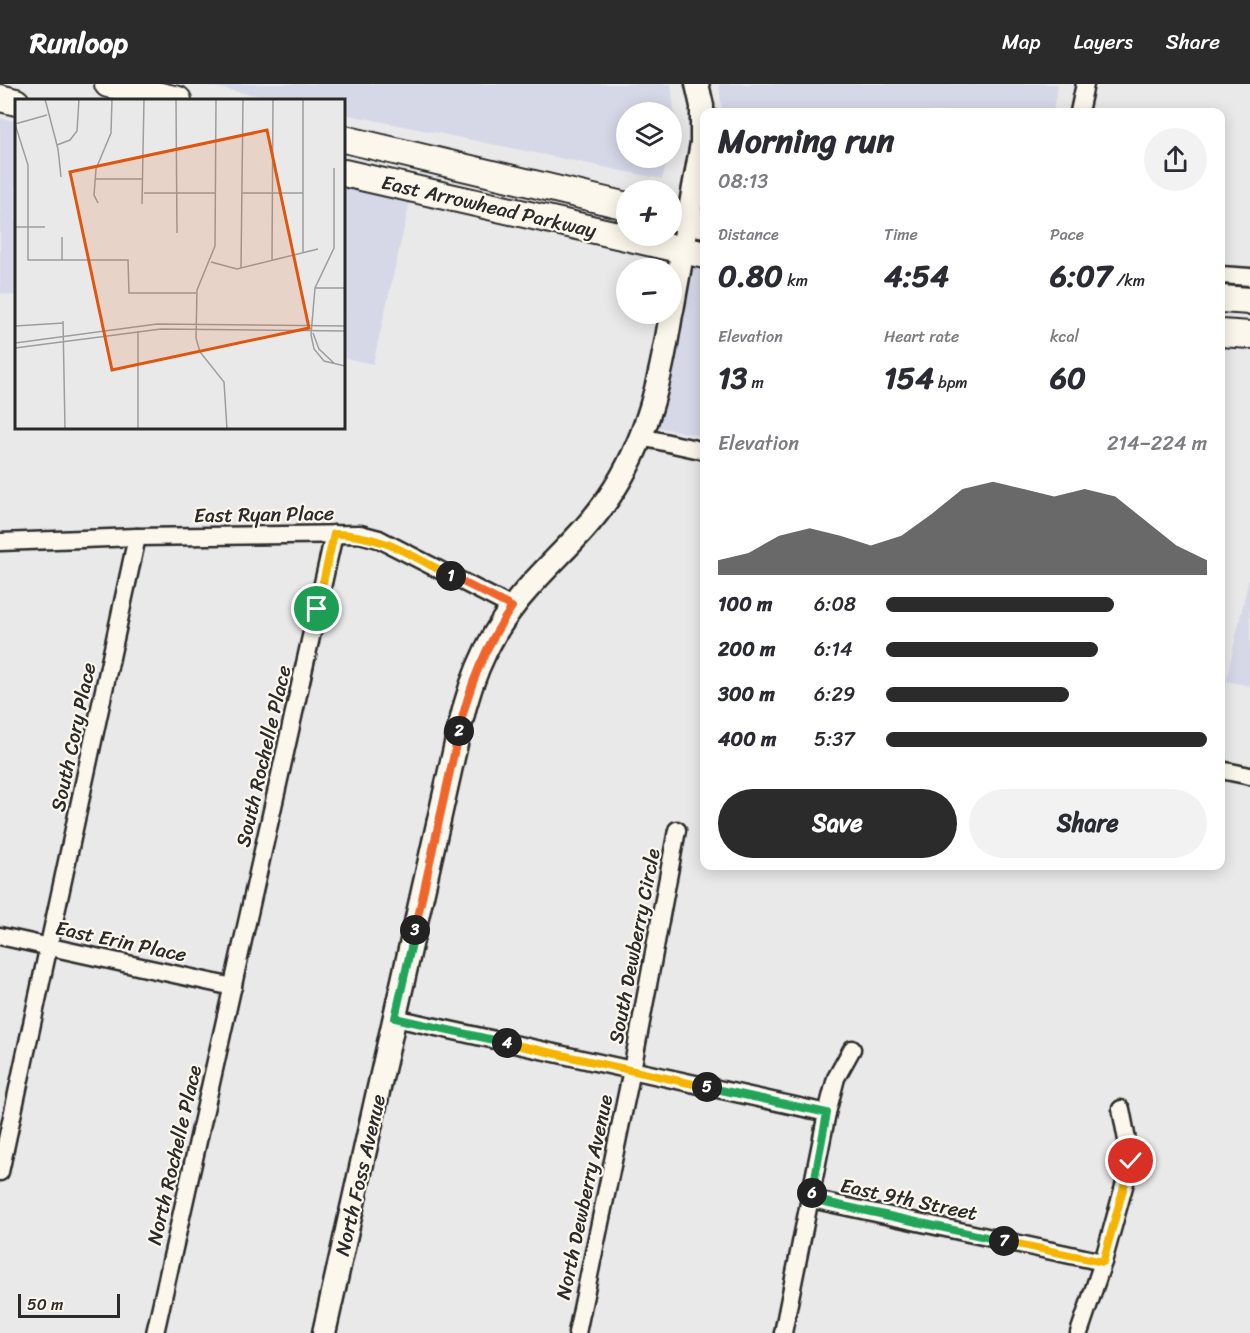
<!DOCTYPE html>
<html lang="en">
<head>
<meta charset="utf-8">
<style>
	body { margin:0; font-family:Sriracha,sans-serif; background:#f2f2f3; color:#2b2b33; height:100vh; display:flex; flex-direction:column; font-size:22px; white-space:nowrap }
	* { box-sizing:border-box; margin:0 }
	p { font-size:20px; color:#7c7c81 }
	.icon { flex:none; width:33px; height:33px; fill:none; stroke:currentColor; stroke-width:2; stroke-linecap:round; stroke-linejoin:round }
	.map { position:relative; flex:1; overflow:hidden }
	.drawer { position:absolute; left:700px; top:24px; width:525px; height:762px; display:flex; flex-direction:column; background:#fff; border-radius:12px; box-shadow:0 3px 15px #0003 }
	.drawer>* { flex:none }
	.fabs { position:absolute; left:616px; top:18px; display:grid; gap:12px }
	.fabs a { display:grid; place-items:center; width:66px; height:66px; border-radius:50%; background:#fff; box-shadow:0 3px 15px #0003; font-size:30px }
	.scale { position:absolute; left:18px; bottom:15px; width:102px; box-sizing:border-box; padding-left:6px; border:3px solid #2b2b2b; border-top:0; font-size:16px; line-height:21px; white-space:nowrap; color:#2b2b2b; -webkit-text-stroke:4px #fbf7ec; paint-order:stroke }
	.pin { position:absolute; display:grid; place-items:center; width:51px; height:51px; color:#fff; margin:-26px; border:3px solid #fff; border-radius:50%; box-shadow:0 2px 6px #0007 }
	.km { position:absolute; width:30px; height:30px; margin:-15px; border-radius:50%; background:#222; color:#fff; font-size:16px; line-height:30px; text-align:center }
	.round { display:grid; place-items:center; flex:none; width:63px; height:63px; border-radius:32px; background:#f2f2f3 }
	.summary { display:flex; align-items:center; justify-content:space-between; height:102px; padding:0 18px }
	h1 { font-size:33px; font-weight:700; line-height:45px }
	.metrics { display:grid; grid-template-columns:repeat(3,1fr); gap:9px; height:102px; padding:6px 18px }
	.metrics div { display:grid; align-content:center }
	.metrics b { font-size:30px; font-weight:700 }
	.metrics small { font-size:16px; font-weight:400 }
	.metrics p { font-size:16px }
	.chart { height:168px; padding:12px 18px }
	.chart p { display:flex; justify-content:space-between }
	.chart svg { width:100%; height:108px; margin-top:6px; fill:#2b2b2b; opacity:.7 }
	.action { display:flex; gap:12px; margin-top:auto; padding:12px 18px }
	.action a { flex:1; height:69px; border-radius:36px; background:#2b2b2b; color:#fff; font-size:24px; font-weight:700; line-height:69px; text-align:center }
	.action a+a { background:#f2f2f3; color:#2b2b33 }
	ul { padding:0 18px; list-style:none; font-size:20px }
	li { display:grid; grid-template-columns:96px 72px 1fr; align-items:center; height:45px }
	li i { height:15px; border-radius:8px; background:#2b2b2b }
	header { display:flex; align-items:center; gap:36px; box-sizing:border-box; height:84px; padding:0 30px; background:#2b2b2b; color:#fff }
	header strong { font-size:28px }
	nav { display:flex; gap:33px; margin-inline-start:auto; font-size:21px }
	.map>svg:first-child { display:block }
	.built { fill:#d6d8e8 }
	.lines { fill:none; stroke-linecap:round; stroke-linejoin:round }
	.street-casing { stroke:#2b2b2b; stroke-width:21 }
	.secondary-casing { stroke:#2b2b2b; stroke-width:27 }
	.primary-casing { stroke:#2b2b2b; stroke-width:30 }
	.street { stroke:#fbf7ec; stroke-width:16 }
	.secondary { stroke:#fbf7ec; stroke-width:22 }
	.primary { stroke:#fbf7ec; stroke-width:26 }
	.split-1-casing { stroke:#fff; stroke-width:12 }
	.split-2-casing { stroke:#fff; stroke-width:12 }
	.split-3-casing { stroke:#fff; stroke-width:12 }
	.split-4-casing { stroke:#fff; stroke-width:12 }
	.split-5-casing { stroke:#fff; stroke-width:12 }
	.split-6-casing { stroke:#fff; stroke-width:12 }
	.split-7-casing { stroke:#fff; stroke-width:12 }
	.split-8-casing { stroke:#fff; stroke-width:12 }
	.split-1 { stroke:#f5b400; stroke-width:8 }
	.split-2 { stroke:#f0652b; stroke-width:8 }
	.split-3 { stroke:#f0652b; stroke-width:8 }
	.split-4 { stroke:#22a559; stroke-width:8 }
	.split-5 { stroke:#f5b400; stroke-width:8 }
	.split-6 { stroke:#22a559; stroke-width:8 }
	.split-7 { stroke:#22a559; stroke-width:8 }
	.split-8 { stroke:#f5b400; stroke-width:8 }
	.labels { text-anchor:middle; stroke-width:4.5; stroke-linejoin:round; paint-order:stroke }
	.street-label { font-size:20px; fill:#2b2b2b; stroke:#fbf7ec }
	.inset-road { fill:none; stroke:#9e9d9e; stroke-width:1.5 }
	.view { fill:#df570e; fill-opacity:0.15; stroke:#df570e; stroke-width:3 }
	.inset-edge { fill:none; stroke:#2b2b2b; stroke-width:3 }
</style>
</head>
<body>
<header>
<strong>Runloop</strong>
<nav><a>Map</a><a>Layers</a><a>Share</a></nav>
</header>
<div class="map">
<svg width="1250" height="1249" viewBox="0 0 1250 1249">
	<rect width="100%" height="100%" fill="#eae9ea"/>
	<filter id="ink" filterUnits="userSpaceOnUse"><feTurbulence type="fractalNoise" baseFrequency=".0167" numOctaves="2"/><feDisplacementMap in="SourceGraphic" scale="12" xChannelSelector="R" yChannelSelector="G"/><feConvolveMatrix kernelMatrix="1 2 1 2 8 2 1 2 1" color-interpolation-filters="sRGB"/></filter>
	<g filter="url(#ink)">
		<g class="built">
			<path d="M 198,0 L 671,0 L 676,44 L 672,58 L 672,28 L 627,28 L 627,74 L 668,74 L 662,95 L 344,30 L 344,16 L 279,16 Z"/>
			<path d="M 719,0 L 1058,0 L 1053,28 L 722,28 Z"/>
			<path d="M 0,34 L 16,37 L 16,212 L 0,209 Z"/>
			<path d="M 344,101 L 411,114 L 373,280 L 344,274 Z"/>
			<path d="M 695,162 L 705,165 L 705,353 L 657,343 Z"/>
			<path d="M 1250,489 L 1250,602 L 1226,597 Z"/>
		</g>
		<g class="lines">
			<g class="street-casing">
				<g id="street">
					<path d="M 1079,28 L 1085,0"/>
					<path d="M 1221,191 L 1250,193"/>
					<path d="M 641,353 L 705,367"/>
					<path d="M 0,458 L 137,453 L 360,450 L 379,455 L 512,523"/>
					<path d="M 1221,686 L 1250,692"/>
					<path d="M 0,852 L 233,903"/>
					<path d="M 395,934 L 827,1029"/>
					<path d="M 0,1088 L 137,453"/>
					<path d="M 811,1115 L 1103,1178"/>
					<path d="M 155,1249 L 334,450"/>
					<path d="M 577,1249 L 632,986 L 677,746"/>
					<path d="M 783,1249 L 827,1029 L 836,994 L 852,965"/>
					<path d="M 1079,1249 L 1103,1178 L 1131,1077 L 1121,1025"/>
				</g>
			</g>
			<g class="secondary-casing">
				<g id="secondary">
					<path d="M 672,226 L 702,59 L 702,22 L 697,0"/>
					<path d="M 324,1249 L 460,642 C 472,588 493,542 531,501 C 557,472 587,446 609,413 C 647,358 661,294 671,230"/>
				</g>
			</g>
			<g class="primary-casing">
				<g id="primary">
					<path d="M 108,0 L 178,16"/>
					<path d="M 0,14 L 16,18"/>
					<path d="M 344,55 L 627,122"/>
					<path d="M 344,89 L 705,171"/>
					<path d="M 672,132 L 705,140"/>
					<path d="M 1221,215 L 1250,217"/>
					<path d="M 1221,249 L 1250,251"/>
				</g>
			</g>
			<use href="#street" class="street"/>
			<use href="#secondary" class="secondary"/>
			<use href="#primary" class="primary"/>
		</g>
	</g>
	<g class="lines" filter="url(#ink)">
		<g class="split-1-casing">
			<path id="split-1" d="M 317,525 L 334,450 C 381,450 410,471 451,492"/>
		</g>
		<g class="split-2-casing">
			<path id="split-2" d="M 451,492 L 512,523 C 485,562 469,601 459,647"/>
		</g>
		<g class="split-3-casing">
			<path id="split-3" d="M 415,846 L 459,647"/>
		</g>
		<g class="split-4-casing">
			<path id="split-4" d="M 415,846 L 395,934 L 507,959"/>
		</g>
		<g class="split-5-casing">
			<path id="split-5" d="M 507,959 L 707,1003"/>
		</g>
		<g class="split-6-casing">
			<path id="split-6" d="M 707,1003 L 827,1029 L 812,1109"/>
		</g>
		<g class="split-7-casing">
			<path id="split-7" d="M 812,1109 L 811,1115 L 1004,1157"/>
		</g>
		<g class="split-8-casing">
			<path id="split-8" d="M 1004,1157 L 1103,1178 L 1131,1077"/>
		</g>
		<use href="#split-1" class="split-1"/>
		<use href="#split-2" class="split-2"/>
		<use href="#split-3" class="split-3"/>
		<use href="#split-4" class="split-4"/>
		<use href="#split-5" class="split-5"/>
		<use href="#split-6" class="split-6"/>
		<use href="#split-7" class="split-7"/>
		<use href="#split-8" class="split-8"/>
	</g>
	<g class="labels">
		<g class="street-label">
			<text transform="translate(489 122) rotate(13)" y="7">East Arrowhead Parkway</text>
			<text transform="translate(264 430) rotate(-1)" y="7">East Ryan Place</text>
			<text transform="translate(73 653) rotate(-78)" y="7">South Cory Place</text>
			<text transform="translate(263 672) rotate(-77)" y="7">South Rochelle Place</text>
			<text transform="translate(121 857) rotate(12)" y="7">East Erin Place</text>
			<text transform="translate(634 862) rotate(-79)" y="7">South Dewberry Circle</text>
			<text transform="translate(174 1071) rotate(-77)" y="7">North Rochelle Place</text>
			<text transform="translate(360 1091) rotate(-77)" y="7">North Foss Avenue</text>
			<text transform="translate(584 1113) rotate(-78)" y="7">North Dewberry Avenue</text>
			<text transform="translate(909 1115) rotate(12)" y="7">East 9th Street</text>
		</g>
	</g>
	<g transform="translate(15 15)">
		<rect width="330" height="330" fill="#eae9ea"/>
		<path class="inset-road" d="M 30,0 L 43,50 L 46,78M 161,0 L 162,134M 201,0 L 200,147 L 182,191 L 181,239 L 185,253 L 209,283 L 212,330M 0,25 L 13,66 L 13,161 L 113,161 L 114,194 L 181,194M 0,25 L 32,16M 42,46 L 55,41 L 62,32 L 64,0M 319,69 L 319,149 L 300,189 L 296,236 L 299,250 L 309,262 L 330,267M 80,80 L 128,80M 129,94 L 200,94M 227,94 L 288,94M 83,104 L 79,96 L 81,70 L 96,34 L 97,0M 127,105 L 129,0M 0,128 L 30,128M 288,154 L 288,0M 47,161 L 47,138M 257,162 L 258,0M 196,163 L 222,170 L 303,150M 226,169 L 228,0M 300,189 L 330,189M 48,222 L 50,330M 0,227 L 48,224M 123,232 L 123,330M 298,234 L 304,250 L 320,265M 0,244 L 142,225 L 330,227M 0,249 L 146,230 L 330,232"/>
		<path class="view" d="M 252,31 L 294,229 L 97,271 L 55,73 Z"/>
		<rect width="330" height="330" class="inset-edge"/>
	</g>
</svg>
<div class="fabs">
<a><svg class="icon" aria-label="layers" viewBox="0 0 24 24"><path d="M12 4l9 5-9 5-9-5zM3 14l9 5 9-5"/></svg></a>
<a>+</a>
<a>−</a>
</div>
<div class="scale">50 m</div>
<div class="pin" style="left:317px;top:525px;background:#1e9e55"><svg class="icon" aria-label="arrive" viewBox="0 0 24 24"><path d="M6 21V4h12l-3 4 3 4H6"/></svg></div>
<div class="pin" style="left:1131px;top:1077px;background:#d93025"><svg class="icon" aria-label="check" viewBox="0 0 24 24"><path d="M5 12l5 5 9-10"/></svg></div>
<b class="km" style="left:451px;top:492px">1</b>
<b class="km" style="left:459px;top:647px">2</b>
<b class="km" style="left:415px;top:846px">3</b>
<b class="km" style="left:507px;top:959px">4</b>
<b class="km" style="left:707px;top:1003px">5</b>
<b class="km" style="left:812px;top:1109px">6</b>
<b class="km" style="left:1004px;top:1157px">7</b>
<section class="drawer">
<div class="summary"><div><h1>Morning run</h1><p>08:13</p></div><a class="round"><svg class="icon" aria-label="share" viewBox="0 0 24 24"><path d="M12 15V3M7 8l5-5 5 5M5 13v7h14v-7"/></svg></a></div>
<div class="metrics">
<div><p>Distance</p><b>0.80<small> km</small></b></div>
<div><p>Time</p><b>4:54</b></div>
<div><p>Pace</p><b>6:07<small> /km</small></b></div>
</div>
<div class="metrics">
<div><p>Elevation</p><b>13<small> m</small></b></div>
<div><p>Heart rate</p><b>154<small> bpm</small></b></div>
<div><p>kcal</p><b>60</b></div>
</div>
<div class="chart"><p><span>Elevation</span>214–224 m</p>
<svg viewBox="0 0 160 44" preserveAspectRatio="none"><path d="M0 44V38L10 35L20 28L30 25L40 28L50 32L60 28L70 19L80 9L90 6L100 9L110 12L120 9L130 12L140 22L150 32L160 38V44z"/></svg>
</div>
<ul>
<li><b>100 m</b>6:08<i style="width:71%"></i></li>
<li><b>200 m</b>6:14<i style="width:66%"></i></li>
<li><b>300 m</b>6:29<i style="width:57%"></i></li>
<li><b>400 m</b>5:37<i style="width:100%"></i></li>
</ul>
<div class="action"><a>Save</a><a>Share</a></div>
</section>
</div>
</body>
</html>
